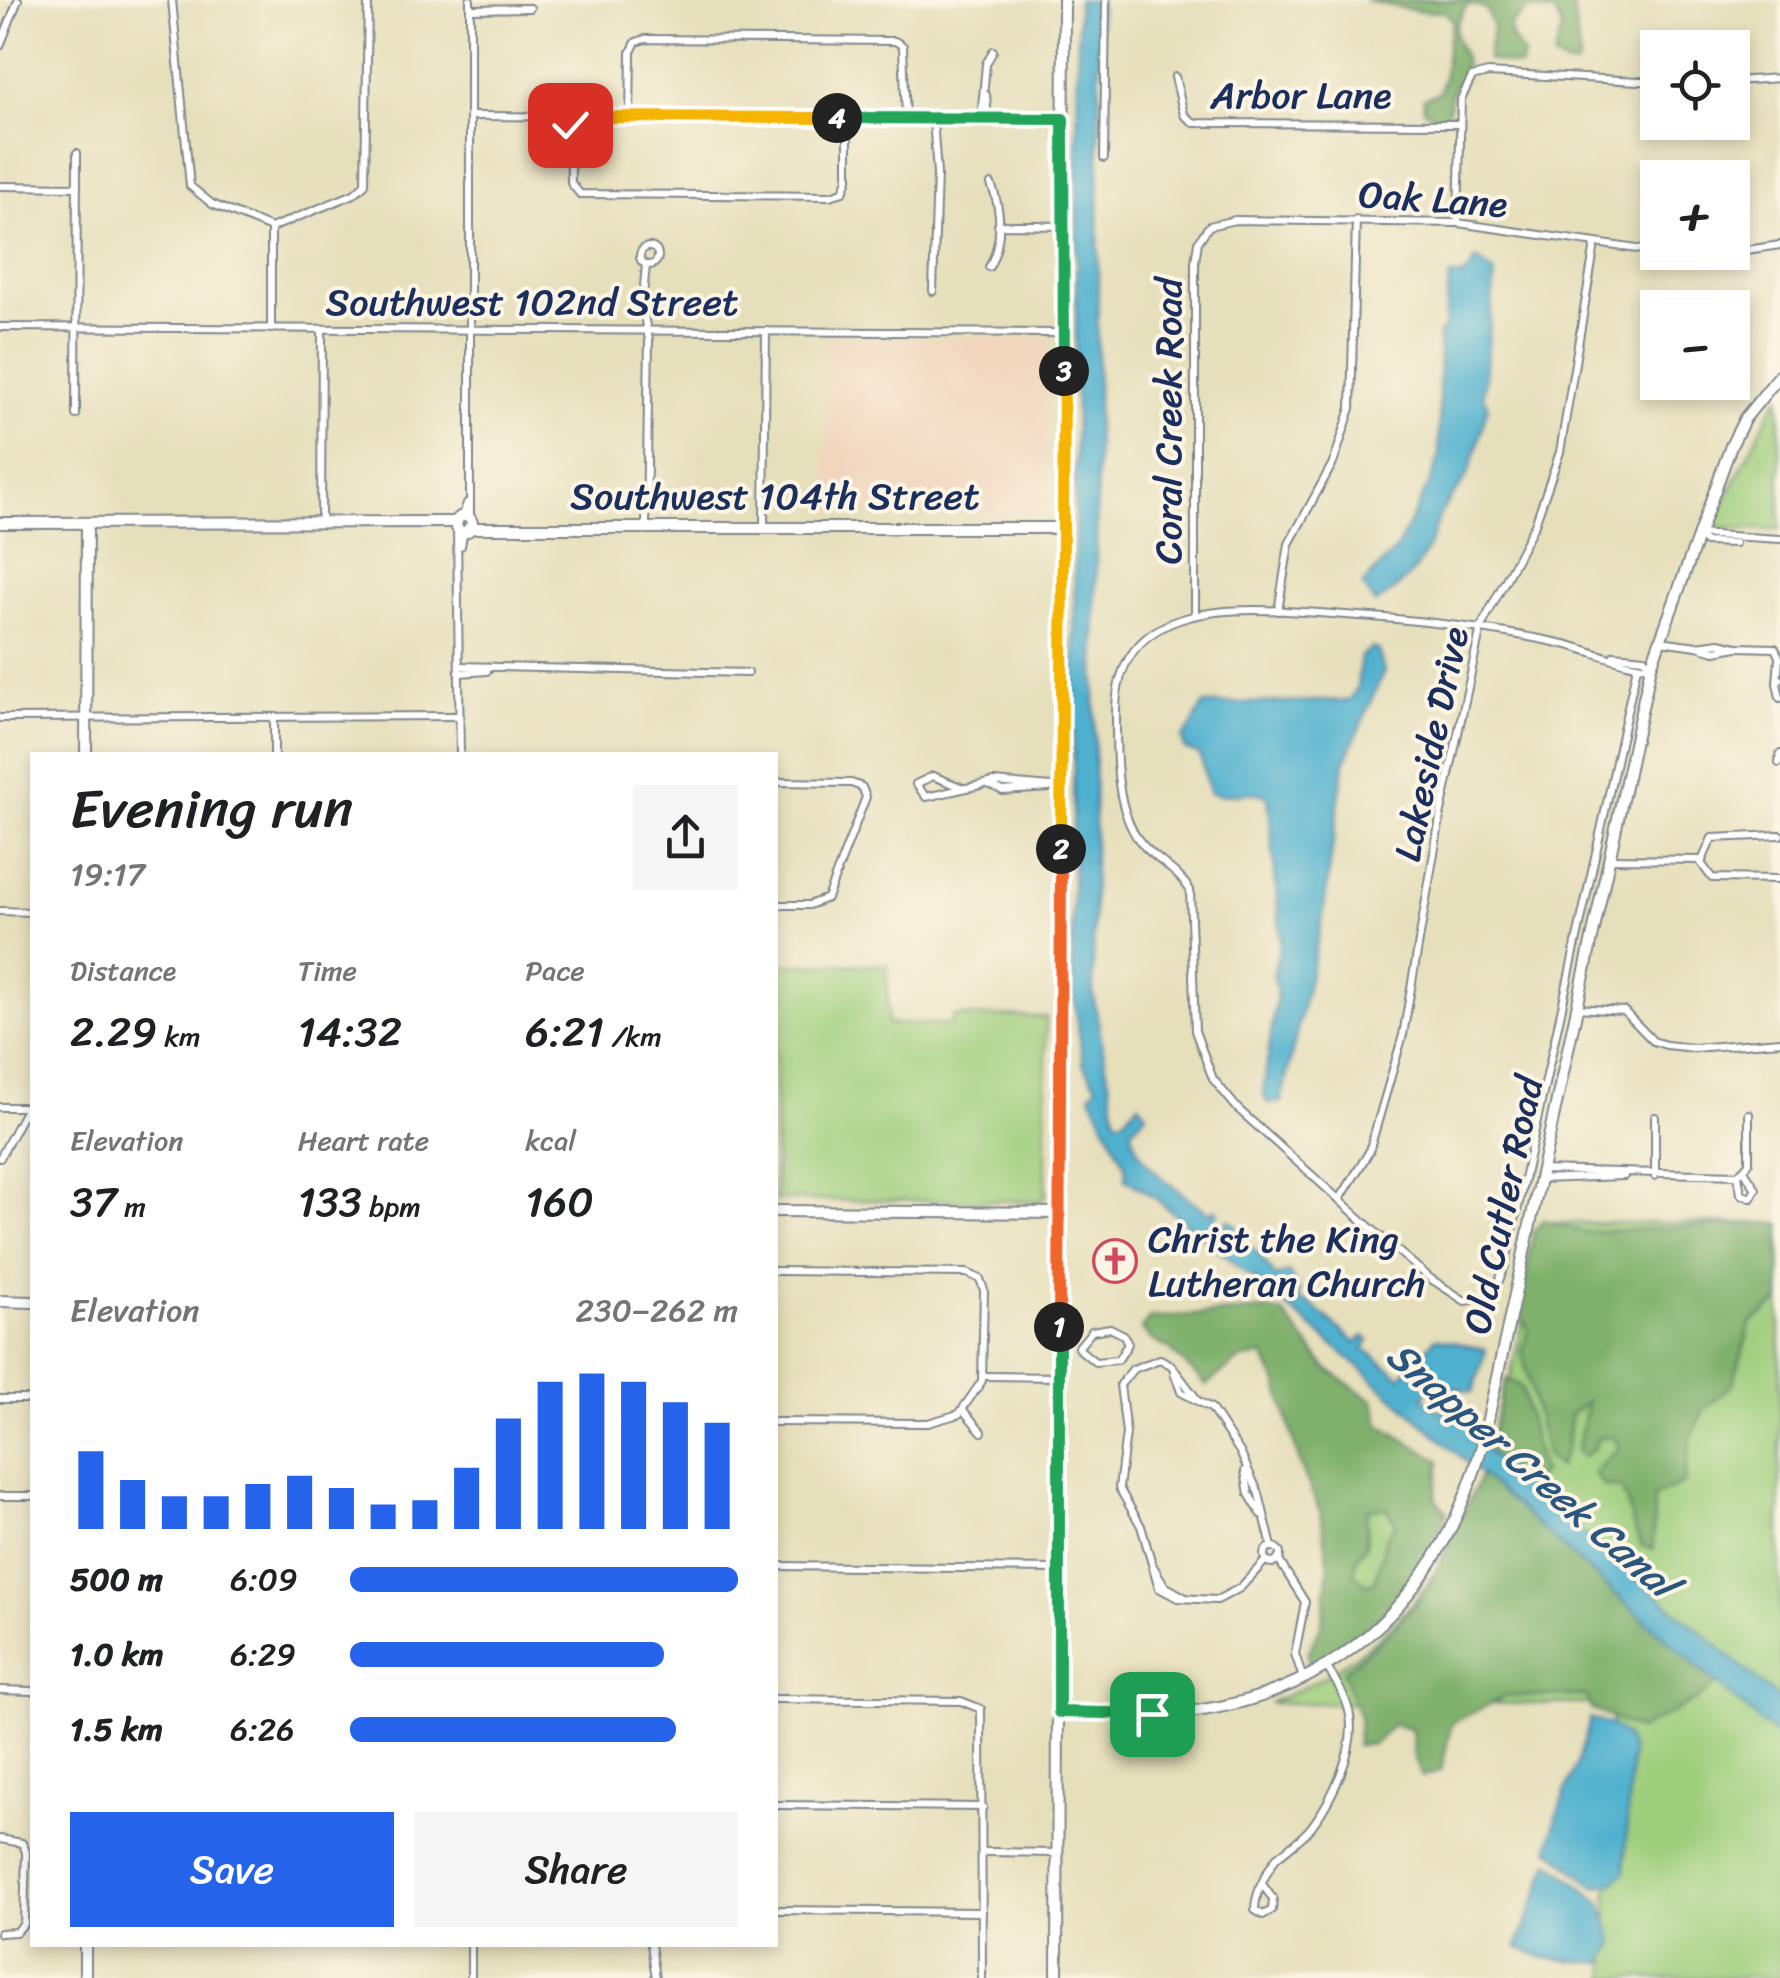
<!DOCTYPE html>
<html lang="en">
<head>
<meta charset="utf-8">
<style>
	body { margin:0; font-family:Sriracha,sans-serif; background:#f6f6f6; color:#202124; height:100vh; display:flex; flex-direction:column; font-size:38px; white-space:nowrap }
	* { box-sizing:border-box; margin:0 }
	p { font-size:32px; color:#757577 }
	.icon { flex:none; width:55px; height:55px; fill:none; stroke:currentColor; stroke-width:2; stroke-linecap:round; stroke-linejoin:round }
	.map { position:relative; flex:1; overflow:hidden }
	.side { position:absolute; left:30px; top:752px; width:748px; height:1195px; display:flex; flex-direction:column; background:#fff; border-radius:0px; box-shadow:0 5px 15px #0003 }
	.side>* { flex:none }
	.controls { position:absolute; left:1640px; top:30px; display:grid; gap:20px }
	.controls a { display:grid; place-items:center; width:110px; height:110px; border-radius:0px; background:#fff; box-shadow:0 5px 15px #0003; font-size:50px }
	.pin { position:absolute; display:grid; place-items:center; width:85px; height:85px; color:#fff; margin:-42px; border-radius:20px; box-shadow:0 5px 15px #0006 }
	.km { position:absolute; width:50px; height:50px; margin:-25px; border-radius:50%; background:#222; color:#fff; font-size:28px; line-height:50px; text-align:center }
	.round { display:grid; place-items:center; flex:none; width:105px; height:105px; border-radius:0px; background:#f6f6f6 }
	.headline { display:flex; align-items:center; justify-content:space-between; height:170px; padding:0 40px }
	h1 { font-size:55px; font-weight:600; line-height:75px }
	.stats { display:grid; grid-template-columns:repeat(3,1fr); gap:15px; height:170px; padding:10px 40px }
	.stats div { display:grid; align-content:center }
	.stats b { font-size:42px; font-weight:600 }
	.stats small { font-size:28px; font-weight:400 }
	.stats p { font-size:28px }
	.chart { height:280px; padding:20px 40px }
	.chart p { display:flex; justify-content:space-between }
	.chart svg { width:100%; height:180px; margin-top:10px; stroke:#2563eb; stroke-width:6 }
	.primary-button { display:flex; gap:20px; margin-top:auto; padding:20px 40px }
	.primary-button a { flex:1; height:115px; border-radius:0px; background:#2563eb; color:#fff; font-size:40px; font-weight:600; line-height:115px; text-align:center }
	.primary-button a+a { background:#f6f6f6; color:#202124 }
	ul { padding:0 40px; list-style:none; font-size:32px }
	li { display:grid; grid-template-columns:160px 120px 1fr; align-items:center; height:75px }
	li i { height:25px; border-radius:12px; background:#2563eb }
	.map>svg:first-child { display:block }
	.built { fill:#f1d5bd }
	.green { fill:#9fce7d; stroke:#5d7e6e; stroke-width:2.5 }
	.forest { fill:#7fb16c; stroke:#4d7065; stroke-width:2.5; fill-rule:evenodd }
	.water { fill:#50b1cf; stroke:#367096; stroke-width:2.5 }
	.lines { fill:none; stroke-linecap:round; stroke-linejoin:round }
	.street-casing { stroke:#80878c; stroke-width:10 }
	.secondary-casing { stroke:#80878c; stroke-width:14 }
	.street { stroke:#fff; stroke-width:6 }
	.secondary { stroke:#fff; stroke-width:10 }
	.split-1-casing { stroke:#fff; stroke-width:20 }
	.split-2-casing { stroke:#fff; stroke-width:20 }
	.split-3-casing { stroke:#fff; stroke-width:20 }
	.split-4-casing { stroke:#fff; stroke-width:20 }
	.split-5-casing { stroke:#fff; stroke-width:20 }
	.split-1 { stroke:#22a559; stroke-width:12 }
	.split-2 { stroke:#f0652b; stroke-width:12 }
	.split-3 { stroke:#f5b400; stroke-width:12 }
	.split-4 { stroke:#22a559; stroke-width:12 }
	.split-5 { stroke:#f5b400; stroke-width:12 }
	.labels { text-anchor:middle; stroke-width:8; stroke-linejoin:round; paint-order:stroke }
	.street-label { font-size:38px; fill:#1b2f5e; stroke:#fcf5e5 }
	.poi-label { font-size:38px; fill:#1b2f5e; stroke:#fcf5e5; text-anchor:start }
	.water-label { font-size:40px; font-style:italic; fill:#2b5680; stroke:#fcf5e5 }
</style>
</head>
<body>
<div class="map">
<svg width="1780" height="1978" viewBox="0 0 1780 1978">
	<rect width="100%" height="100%" fill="#fcf5e5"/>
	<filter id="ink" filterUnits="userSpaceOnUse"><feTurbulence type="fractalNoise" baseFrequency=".01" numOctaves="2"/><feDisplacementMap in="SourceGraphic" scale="20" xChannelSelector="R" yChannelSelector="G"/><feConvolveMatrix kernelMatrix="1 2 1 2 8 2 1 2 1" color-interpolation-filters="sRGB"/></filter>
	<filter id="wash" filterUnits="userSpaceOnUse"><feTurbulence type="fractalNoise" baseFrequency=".0048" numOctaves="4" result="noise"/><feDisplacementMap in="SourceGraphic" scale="40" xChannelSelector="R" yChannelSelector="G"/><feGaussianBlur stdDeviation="2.25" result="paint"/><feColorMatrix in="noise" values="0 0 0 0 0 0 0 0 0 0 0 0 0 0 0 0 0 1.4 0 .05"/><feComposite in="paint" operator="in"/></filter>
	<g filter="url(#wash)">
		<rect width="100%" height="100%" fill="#e6dfbb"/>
		<path class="built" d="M 826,338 L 1049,339 L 1045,514 L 827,513 Z"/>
		<g class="green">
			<path d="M 1780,397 L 1780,529 L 1710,529 L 1773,406 Z"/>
			<path d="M 775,964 L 887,965 L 888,1024 L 952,1024 L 953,1016 L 1046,1017 L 1046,1195 L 1040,1201 L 775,1200 Z"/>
			<path d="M 1542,1223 L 1780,1223 L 1780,1978 L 1606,1978 L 1612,1704 L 1269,1703 C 1488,1614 1499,1425 1542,1223 Z"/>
			<path d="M 1386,1507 L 1397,1522 L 1376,1580 L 1367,1585 L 1354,1574 L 1357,1557 L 1366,1545 L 1367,1510 Z"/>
		</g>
		<g class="forest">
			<path d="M 1365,0 L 1572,0 L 1580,60 L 1576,66 L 1567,66 L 1554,58 L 1562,27 L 1554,13 L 1530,8 L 1510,25 L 1511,38 L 1524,55 L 1520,66 L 1487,60 L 1493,27 L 1486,8 L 1468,4 C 1441,41 1466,40 1465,70 C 1465,79 1456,83 1453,90 C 1448,101 1452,110 1443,120 L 1423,109 L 1424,98 L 1439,93 C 1448,70 1444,45 1453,22 L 1445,11 C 1418,13 1390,6 1365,0 Z"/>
			<path d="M 1543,1220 L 1584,1232 L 1780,1223 L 1780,1301 L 1751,1323 L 1733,1384 L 1705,1409 L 1691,1436 L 1684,1483 L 1654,1496 L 1653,1549 L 1642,1546 C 1631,1527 1631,1507 1621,1488 L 1603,1486 L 1594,1472 L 1620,1447 L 1613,1437 L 1598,1438 L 1594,1449 L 1583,1456 L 1577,1452 L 1587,1402 L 1570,1415 L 1567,1447 L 1559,1467 L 1547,1456 L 1522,1353 L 1528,1330 L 1519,1311 L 1533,1233 Z"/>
			<path d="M 1266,1310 L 1283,1313 L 1327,1369 L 1374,1401 L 1380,1425 L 1440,1461 L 1435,1499 L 1447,1512 C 1427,1565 1368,1649 1309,1662 L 1308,1653 L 1322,1624 L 1329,1567 L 1321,1514 L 1300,1464 L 1278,1384 L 1263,1355 L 1239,1360 L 1206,1385 L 1170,1349 L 1153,1341 L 1141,1329 L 1150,1318 ZM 1386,1508 L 1396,1523 L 1386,1537 L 1376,1580 L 1367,1585 L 1354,1574 L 1357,1557 L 1366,1545 L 1367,1510 Z"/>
			<path d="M 1506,1379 L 1519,1385 L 1523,1392 L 1542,1473 L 1527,1488 L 1487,1451 Z"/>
			<path d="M 1481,1475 L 1716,1683 C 1695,1707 1666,1712 1639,1730 L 1591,1709 L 1586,1696 L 1506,1696 L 1452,1723 L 1441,1770 L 1422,1777 L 1414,1756 L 1412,1730 L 1393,1724 L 1374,1744 L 1356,1745 L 1360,1720 L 1343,1672 L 1393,1629 L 1427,1590 Z"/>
		</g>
		<g class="water">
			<path d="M 1078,0 L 1100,0 L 1093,994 L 1116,1119 L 1123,1120 L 1139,1103 L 1147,1113 L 1132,1129 C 1133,1164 1184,1194 1209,1213 L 1215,1209 L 1219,1212 L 1213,1220 L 1222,1228 L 1228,1219 L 1237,1226 L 1232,1234 L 1260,1255 L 1276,1277 L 1289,1272 L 1299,1292 L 1297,1300 L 1309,1303 L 1356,1343 L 1364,1336 L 1369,1341 L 1364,1348 L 1400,1377 L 1436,1338 L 1486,1350 L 1473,1392 L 1435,1383 L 1423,1397 L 1439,1411 L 1449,1406 L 1470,1422 L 1470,1437 C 1572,1526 1678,1610 1780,1700 L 1780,1739 L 1351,1360 L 1159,1201 L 1126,1179 L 1126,1167 L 1090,1094 L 1097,1086 L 1083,1064 L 1072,979 Z"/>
			<path d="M 1477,259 L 1495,274 L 1483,397 L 1488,406 C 1481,430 1476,459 1464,481 C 1457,493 1442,506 1438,520 C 1426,560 1411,581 1375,604 L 1362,585 L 1397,548 L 1432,478 L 1439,455 L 1439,334 L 1444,329 L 1450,276 L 1465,276 Z"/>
			<path d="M 1372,648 L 1378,650 L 1384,671 L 1344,764 L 1323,916 L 1281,1102 L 1268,1104 L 1263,1092 L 1277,993 L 1273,974 L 1281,941 L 1268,797 C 1250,786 1228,801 1209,792 L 1200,755 L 1185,749 L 1182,738 C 1195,728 1194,713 1205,704 L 1350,700 L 1357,687 L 1361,656 Z"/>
			<path d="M 1590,1718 C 1612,1725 1628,1730 1631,1754 L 1624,1873 L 1613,1883 L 1595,1887 L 1549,1849 C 1556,1802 1581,1765 1590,1718 Z"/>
			<path d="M 1550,1862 L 1601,1903 L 1615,1944 L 1602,1963 L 1544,1958 L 1517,1947 Z"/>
		</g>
	</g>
	<g filter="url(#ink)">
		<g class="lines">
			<g class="street-casing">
				<g id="street">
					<path d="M 172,0 L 190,186 L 212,204 L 271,228 L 354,194 L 365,184 L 368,0"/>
					<path d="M 470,0 L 470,518"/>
					<path d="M 470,9 L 530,8"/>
					<path d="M 0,46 L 18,0"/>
					<path d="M 1175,77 L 1184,115 L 1194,123 L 1460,124"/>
					<path d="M 1732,81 L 1780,78"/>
					<path d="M 986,95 L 988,119"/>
					<path d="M 470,116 L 1063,119"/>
					<path d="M 570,117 L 571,183 L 580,194 L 830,196 L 843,192 L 848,179 L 848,118"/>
					<path d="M 630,117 L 631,52 L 636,42 L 645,39 L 895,41 L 903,46 L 906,119"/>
					<path d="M 933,119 L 937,174 L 933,291"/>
					<path d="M 981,119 L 986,64 L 993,51"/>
					<path d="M 1104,158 L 1106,0"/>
					<path d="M 0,186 L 77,187"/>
					<path d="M 1458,223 L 1461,99 L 1472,77 L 1488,73 L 1658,82"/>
					<path d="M 998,225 L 1063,226"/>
					<path d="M 1014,225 L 1040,225"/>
					<path d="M 271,228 L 271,329"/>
					<circle cx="649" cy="256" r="9"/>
					<path d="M 1660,252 L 1707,256 L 1780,245"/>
					<path d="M 989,267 C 1003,242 1002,210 991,184"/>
					<path d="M 0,327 L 1064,333"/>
					<path d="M 76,415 L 77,153"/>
					<path d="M 462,518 L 467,503"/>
					<path d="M 321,523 L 322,329"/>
					<path d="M 646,525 L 649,340 L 642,306 L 646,265"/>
					<path d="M 764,526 L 766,331"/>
					<path d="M 457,531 L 460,755"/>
					<path d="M 1697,534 L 1780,539"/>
					<path d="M 1699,536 L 1705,542 L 1735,543"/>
					<path d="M 461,546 L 464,531"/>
					<path d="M 1278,611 L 1289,544 L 1334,461 L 1351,408 L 1356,220"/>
					<path d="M 1195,614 L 1195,262 L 1198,242 L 1209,226 L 1235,220 L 1458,223 L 1658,252"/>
					<path d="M 1660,641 L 1697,646"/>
					<path d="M 1719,643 L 1737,647 L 1715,651 L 1697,646 Z"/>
					<path d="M 1737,647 L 1775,648 L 1780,659"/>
					<path d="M 1614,655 L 1644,658 L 1651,666"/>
					<path d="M 1779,659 L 1777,683 L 1780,679"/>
					<path d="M 460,666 L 748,673"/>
					<path d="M 1637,666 L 1505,1266 L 1492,1297 L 1465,1301 L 1431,1279 L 1373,1230 L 1238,1109 L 1213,1079 L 1195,1031 L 1190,890 C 1175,866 1146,856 1133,831 C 1115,798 1116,748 1116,711 C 1117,587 1262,610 1346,615 C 1420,620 1491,628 1564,644 C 1587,649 1631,668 1650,666"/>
					<path d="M 460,673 L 487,671"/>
					<path d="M 1777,683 L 1780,698"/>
					<path d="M 0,718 L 460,716"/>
					<path d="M 274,755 L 274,718"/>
					<path d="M 1779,763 L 1780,754"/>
					<path d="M 775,782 L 851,783 L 862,787 L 866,797 L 827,898 L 809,905 L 775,905"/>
					<path d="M 988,784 L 1003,791 L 1049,788"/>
					<path d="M 963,788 L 933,776 L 916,784 L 926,797 L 994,782 L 1051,787"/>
					<path d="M 1780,835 L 1712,838 L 1701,863 L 1712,878 L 1780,879"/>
					<path d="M 1608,859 L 1701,860"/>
					<path d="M 0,911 L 32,912"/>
					<path d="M 1576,1008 L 1624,1011 L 1653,1041 L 1666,1045 L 1694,1048 L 1780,1041"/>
					<path d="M 0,1107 L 32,1107"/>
					<path d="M 1655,1117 L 1655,1176"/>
					<path d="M 0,1158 L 27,1107"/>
					<path d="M 1541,1170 L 1738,1175 L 1749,1163 L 1749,1114"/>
					<path d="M 1738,1175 L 1741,1194 L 1751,1198 L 1756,1189 L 1745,1172"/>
					<path d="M 1539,1179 L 1624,1176"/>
					<path d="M 1340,1199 L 1369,1152 L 1403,1035 L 1441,812 L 1481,627 L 1535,524 L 1560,452 L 1595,244"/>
					<path d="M 775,1271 L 967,1273 L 980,1279 L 984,1290 L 982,1381 L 959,1414 L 928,1423 L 775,1422"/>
					<path d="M 1110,1328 L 1124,1335 L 1128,1344 L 1118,1360 L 1095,1362 L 1078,1348 L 1092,1331 Z"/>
					<path d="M 1174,1372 L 1181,1392 L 1211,1408 L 1240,1452 L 1259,1494 L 1272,1547"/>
					<path d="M 983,1376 L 1058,1377"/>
					<path d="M 1196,1398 L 1171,1365 L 1160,1359 L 1133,1369 L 1120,1385 L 1126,1433 L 1119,1488 L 1141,1526 L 1159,1588 L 1178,1598 L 1217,1600 L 1240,1588 L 1266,1560"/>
					<path d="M 0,1399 L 32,1399"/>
					<path d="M 963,1410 L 982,1432"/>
					<path d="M 1245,1471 L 1249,1494 L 1261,1514"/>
					<path d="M 0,1496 L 32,1496"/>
					<circle cx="1272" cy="1555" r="8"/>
					<path d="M 1278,1559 L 1305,1602 L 1295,1654 L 1303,1678"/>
					<path d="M 775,1566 L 1058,1569"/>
					<path d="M 1153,1566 L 1165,1586 L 1186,1598"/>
					<path d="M 0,1690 L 32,1691"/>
					<path d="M 775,1699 L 961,1701 L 981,1709 L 982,1978"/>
					<path d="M 775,1805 L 983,1807"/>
					<path d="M 0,1839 L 22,1843 L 26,1852 L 24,1924 L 16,1932 L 0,1933"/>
					<path d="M 983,1852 L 1057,1853"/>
					<path d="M 1262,1884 L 1273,1899 L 1272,1910 L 1263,1915 L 1255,1910 C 1255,1892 1266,1873 1276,1858 C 1288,1848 1302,1839 1312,1826 C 1332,1800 1356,1749 1350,1716 C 1347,1697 1336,1682 1326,1666"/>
					<path d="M 775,1910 L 982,1912"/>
					<path d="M 651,1945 L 656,1978"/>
					<path d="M 471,1978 L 471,1945"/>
				</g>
			</g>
			<g class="secondary-casing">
				<g id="secondary">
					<circle cx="464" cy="524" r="8"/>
					<path d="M 0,523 L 457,522"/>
					<path d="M 469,528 L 1063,528"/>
					<path d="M 86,755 L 87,524"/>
					<path d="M 775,1211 L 1061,1213"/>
					<path d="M 0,1301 L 32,1302"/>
					<path d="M 1059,1712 C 1104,1713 1151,1717 1196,1711 C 1348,1690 1445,1585 1483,1442 L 1651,666 L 1731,446 L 1745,418 L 1780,375"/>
					<path d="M 85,1978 L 85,1945"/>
					<path d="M 1057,1978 L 1064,0"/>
				</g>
			</g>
			<use href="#street" class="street"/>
			<use href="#secondary" class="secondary"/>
		</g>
	</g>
	<g class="lines" filter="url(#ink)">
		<g class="split-1-casing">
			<path id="split-1" d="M 1059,1327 L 1059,1712 L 1152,1714"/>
		</g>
		<g class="split-2-casing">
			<path id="split-2" d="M 1059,1327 L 1061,849"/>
		</g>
		<g class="split-3-casing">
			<path id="split-3" d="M 1061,849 L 1064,371"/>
		</g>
		<g class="split-4-casing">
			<path id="split-4" d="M 837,118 L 1063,119 L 1064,371"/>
		</g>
		<g class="split-5-casing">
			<path id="split-5" d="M 570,125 L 570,117 L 837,118"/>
		</g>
		<use href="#split-1" class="split-1"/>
		<use href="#split-2" class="split-2"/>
		<use href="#split-3" class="split-3"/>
		<use href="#split-4" class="split-4"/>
		<use href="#split-5" class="split-5"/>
	</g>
	<defs>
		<g id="church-ring" transform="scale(2.25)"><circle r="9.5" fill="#fcf5e5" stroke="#d1495b" stroke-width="1.5"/><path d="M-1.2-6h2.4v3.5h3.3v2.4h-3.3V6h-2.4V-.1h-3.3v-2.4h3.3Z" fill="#d1495b"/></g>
	</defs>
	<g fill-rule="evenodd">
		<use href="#church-ring" x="1115" y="1261"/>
	</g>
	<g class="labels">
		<g class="street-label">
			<text x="1301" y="108">Arbor Lane</text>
			<text transform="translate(1433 199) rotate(4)" y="13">Oak Lane</text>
			<text x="532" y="315">Southwest 102nd Street</text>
			<text transform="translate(1168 421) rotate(-90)" y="13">Coral Creek Road</text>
			<text x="775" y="509">Southwest 104th Street</text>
			<text transform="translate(1431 744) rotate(-78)" y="13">Lakeside Drive</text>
			<text transform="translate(1503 1205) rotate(-78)" y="13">Old Cutler Road</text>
		</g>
		<g class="poi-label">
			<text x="1148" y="1252">Christ the King<tspan x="1148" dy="44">Lutheran Church</tspan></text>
		</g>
		<g class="water-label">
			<text transform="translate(1532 1469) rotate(41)" y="14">Snapper Creek Canal</text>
		</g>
	</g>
</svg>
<div class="controls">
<a><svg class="icon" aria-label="locate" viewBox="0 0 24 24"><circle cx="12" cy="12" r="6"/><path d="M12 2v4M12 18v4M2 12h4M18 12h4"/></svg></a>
<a>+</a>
<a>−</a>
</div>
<div class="pin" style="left:1152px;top:1714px;background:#1e9e55"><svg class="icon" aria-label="arrive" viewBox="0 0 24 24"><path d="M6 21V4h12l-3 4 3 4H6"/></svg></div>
<div class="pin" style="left:570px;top:125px;background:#d93025"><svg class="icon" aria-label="check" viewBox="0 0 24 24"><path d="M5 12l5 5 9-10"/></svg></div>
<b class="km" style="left:1059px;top:1327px">1</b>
<b class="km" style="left:1061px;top:849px">2</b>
<b class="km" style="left:1064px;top:371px">3</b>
<b class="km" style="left:837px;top:118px">4</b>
<section class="side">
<div class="headline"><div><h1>Evening run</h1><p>19:17</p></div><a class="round"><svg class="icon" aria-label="share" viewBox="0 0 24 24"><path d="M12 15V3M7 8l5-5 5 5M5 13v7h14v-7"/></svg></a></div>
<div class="stats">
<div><p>Distance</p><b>2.29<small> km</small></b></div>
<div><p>Time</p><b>14:32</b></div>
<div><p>Pace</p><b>6:21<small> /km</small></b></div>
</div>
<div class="stats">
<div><p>Elevation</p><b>37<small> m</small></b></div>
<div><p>Heart rate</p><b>133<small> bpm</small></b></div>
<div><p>kcal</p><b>160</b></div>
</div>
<div class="chart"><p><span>Elevation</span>230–262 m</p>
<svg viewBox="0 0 160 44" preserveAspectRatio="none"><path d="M5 44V25M15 44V32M25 44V36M35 44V36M45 44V33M55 44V31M65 44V34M75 44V38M85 44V37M95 44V29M105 44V17M115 44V8M125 44V6M135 44V8M145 44V13M155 44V18"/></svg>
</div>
<ul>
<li><b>500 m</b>6:09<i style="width:100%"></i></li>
<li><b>1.0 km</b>6:29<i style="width:81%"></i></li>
<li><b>1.5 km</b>6:26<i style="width:84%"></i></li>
</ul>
<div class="primary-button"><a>Save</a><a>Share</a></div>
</section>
</div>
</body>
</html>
